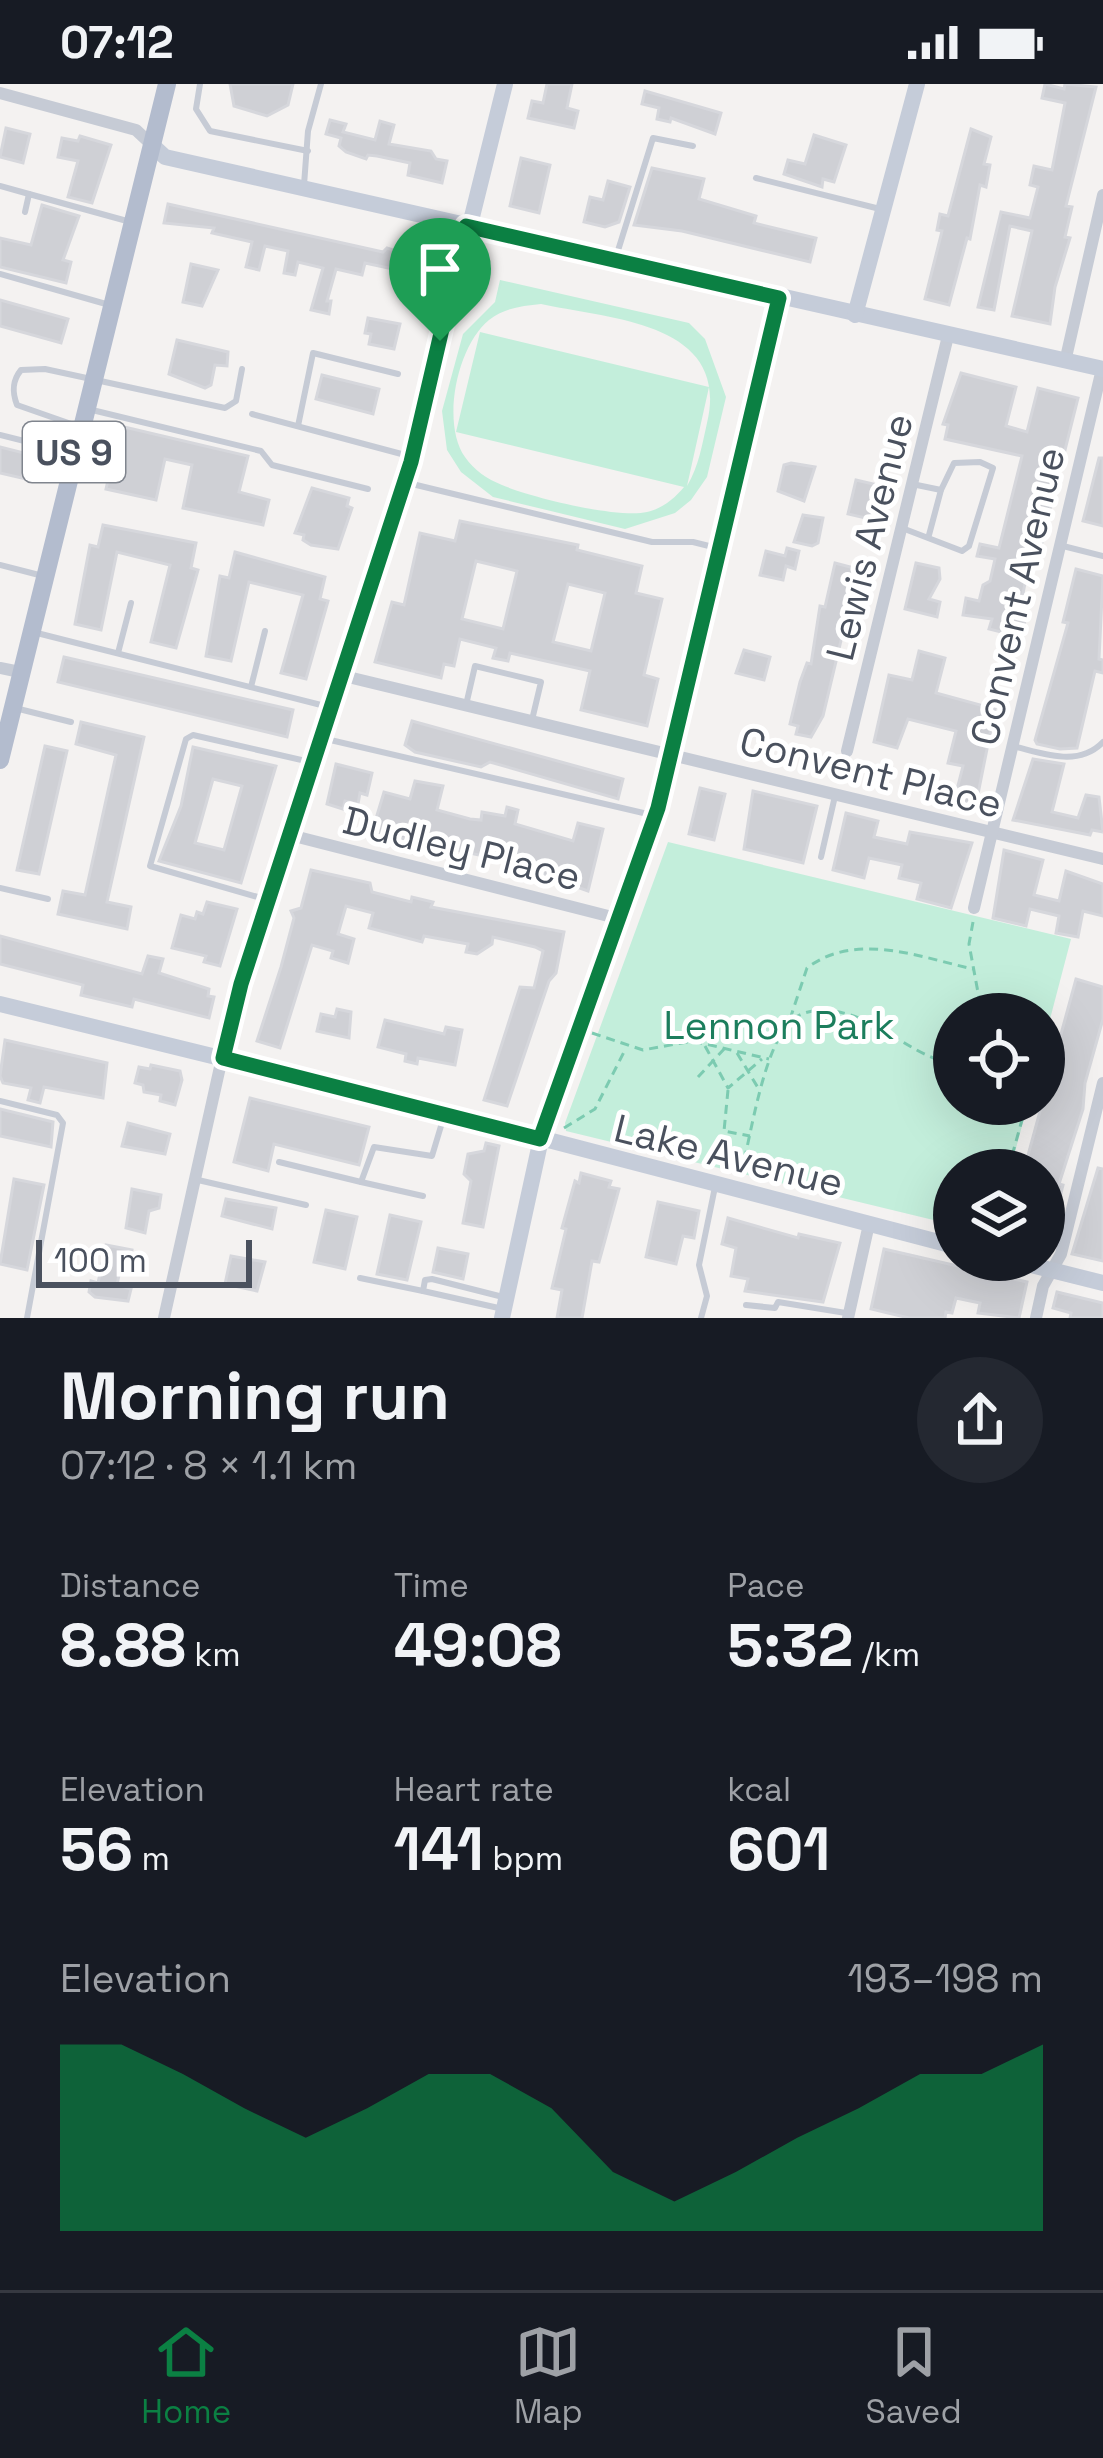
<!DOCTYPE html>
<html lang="en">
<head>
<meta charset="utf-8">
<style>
	body { margin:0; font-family:"Space Grotesk",sans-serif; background:#242831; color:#f1f3f6; height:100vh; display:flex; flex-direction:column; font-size:45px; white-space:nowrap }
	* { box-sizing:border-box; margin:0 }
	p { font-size:39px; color:#9ea1a6 }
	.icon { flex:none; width:66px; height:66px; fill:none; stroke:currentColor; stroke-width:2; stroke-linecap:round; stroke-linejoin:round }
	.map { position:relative; height:1234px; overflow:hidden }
	.details { display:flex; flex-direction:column; background:#171b24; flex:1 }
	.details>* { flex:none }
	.buttons { position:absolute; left:933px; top:909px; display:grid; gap:24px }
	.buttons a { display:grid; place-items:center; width:132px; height:132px; border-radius:50%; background:#171b24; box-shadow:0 12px 48px #0002; font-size:60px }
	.scale { position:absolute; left:36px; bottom:30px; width:216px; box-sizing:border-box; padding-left:12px; border:6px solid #4a515e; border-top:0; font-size:33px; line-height:42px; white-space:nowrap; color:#4a515e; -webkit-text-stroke:9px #fff; paint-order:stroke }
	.pin { position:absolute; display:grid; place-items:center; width:102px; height:102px; color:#fff; margin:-123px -51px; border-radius:50% 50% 50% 0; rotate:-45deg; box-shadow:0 0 12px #0007 }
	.pin .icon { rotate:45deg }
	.round { display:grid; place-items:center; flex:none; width:126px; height:126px; border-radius:63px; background:#242831 }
	.head { display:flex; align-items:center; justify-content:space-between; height:204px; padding:0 60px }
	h1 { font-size:66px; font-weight:800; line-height:90px }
	.figures { display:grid; grid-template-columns:repeat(3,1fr); gap:18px; height:204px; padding:12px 60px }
	.figures div { display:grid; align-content:center }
	.figures b { font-size:60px; font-weight:800 }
	.figures small { font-size:33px; font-weight:400 }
	.figures p { font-size:33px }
	.chart { height:336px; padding:24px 60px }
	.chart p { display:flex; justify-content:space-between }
	.chart svg { width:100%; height:216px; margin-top:12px; fill:#0b8043; opacity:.7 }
	.status { display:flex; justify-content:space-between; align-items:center; height:84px; padding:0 60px; background:#171b24; direction:ltr }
	.status svg { height:33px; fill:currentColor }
	.tab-bar { display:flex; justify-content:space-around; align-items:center; height:168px; border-top:3px solid #363941; background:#171b24; font-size:33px; color:#9ea1a6 }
	.tab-bar a { display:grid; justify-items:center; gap:6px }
	.tab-bar .selected { color:#0b8043 }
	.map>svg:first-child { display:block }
	.green { fill:#c3eedb; fill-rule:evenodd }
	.building { fill:#cfd0d5; stroke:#d6d7dc; stroke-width:3; fill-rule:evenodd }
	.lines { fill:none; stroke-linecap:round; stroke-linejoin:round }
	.path { stroke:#7ccbb1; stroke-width:3; stroke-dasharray:9 6; stroke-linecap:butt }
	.lane { stroke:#c6cbd5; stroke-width:6 }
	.street { stroke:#c6cbd5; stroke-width:12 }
	.secondary { stroke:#c5ccd9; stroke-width:16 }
	.primary { stroke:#b3bcce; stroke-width:18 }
	.route-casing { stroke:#fff; stroke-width:24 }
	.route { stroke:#0b8043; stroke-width:15 }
	.labels { text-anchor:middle; stroke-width:10; stroke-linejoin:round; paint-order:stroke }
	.shield { fill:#fff; stroke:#80858e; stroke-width:3 }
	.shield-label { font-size:36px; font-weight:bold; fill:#4a515e }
	.street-label { font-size:39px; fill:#4a515e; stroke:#fff }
	.park-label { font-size:39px; fill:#1c7e5d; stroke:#fff }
</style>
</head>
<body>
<div class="status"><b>07:12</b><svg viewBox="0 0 49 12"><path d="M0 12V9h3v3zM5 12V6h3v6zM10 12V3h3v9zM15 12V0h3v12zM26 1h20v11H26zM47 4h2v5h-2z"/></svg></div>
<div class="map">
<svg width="1103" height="1234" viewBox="0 0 1103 1234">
	<rect width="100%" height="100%" fill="#f4f2f1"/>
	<g class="green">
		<path d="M 500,196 L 689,239 L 705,255 L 726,313 L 707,393 L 691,416 L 675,429 L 625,445 L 493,413 L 461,388 L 447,366 L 442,327 L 463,250 L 495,218 ZM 541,220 C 610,235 731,238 707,339 C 702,361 699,382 687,402 L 709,303 L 480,248 L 456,348 L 684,403 C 675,414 662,425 647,428 C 618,435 530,413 502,401 C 487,395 474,386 465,373 C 441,339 457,262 489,236 C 504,224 522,222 541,220 Z"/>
		<path d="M 668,758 L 1071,855 L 1044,958 L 1044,930 L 954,930 L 954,1020 L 1028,1020 L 1010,1086 L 954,1086 L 954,1141 L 566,1047 L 565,1039 Z"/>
	</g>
	<g class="building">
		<path d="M 230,0 L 293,0 L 288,21 L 267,32 L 234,22 Z"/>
		<path d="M 547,0 L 572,0 L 567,24 L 578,27 L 574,44 L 528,34 L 532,17 L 543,19 Z"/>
		<path d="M 1045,0 L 1064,5 L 1065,0 L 1096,3 L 1066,122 L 1072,123 L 1065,153 L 1070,154 L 1055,203 L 1050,240 L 1012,232 L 1032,147 L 1010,142 L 994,226 L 978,223 L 1001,128 L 1030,134 L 1038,103 L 1030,101 L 1034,82 L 1052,86 L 1065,19 L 1042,14 Z"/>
		<path d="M 645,7 L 721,29 L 715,50 L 671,34 L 670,38 L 657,35 L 659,24 L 642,20 Z"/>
		<path d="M 330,36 L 346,40 L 343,48 L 375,56 L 380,37 L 394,41 L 389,60 L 431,67 L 436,75 L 447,77 L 442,99 L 408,91 L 410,79 L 377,72 L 368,71 L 366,75 L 346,68 L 339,62 L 341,54 L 326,50 Z"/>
		<path d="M 6,44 L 30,50 L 23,79 L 0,73 Z"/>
		<path d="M 971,45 L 991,53 L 984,80 L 990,81 L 986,103 L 980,101 L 970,155 L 967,154 L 949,221 L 925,215 L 942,147 L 937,146 L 940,130 L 948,132 Z"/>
		<path d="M 814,51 L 846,61 L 834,98 L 823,95 L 822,103 L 784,90 L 788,76 L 805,80 Z"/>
		<path d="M 80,52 L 111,61 L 92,119 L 68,113 L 78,77 L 58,73 L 62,54 L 78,57 Z"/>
		<path d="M 521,74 L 550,81 L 539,129 L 510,122 Z"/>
		<path d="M 652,84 L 704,95 L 699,115 L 756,132 L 754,139 L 816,154 L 810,178 L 682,147 L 634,141 Z"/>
		<path d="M 608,97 L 630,103 L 619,138 L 605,143 L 584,138 L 590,113 L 603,116 Z"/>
		<path d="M 168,120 L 383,168 L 387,164 L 425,176 L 421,191 L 365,179 L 362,191 L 336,185 L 327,217 L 331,217 L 329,230 L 311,226 L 323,184 L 298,178 L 295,191 L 284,189 L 288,167 L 265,162 L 259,186 L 246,183 L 252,158 L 212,149 L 214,144 L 164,139 Z"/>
		<path d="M 42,121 L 79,132 L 63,176 L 71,178 L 66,199 L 0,183 L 0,154 L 31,161 Z"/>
		<path d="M 191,180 L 218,186 L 202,222 L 183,218 Z"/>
		<path d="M 0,216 L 68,235 L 61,259 L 0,242 Z"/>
		<path d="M 368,234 L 400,240 L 394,265 L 369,260 L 371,250 L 365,249 Z"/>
		<path d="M 177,256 L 228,268 L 227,282 L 215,281 L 211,301 L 205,304 L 169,290 Z"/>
		<path d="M 961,289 L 1016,303 L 1006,342 L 1027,348 L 1038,304 L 1078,314 L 1040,466 L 1032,464 L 1018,535 L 1025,537 L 1021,553 L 989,545 L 992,535 L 963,531 L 966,514 L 979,517 L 983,501 L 990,497 L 995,475 L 977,472 L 980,460 L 999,464 L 1022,372 L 945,355 L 948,341 L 943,340 Z"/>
		<path d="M 322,291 L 379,305 L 373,330 L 316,315 Z"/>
		<path d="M 120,342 L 248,372 L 239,408 L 269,416 L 263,441 L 183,424 L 192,381 L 165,375 L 156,416 L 106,405 Z"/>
		<path d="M 0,363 L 32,371 L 26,395 L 0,389 Z"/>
		<path d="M 1099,374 L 1103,374 L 1103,442 L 1083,437 Z"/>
		<path d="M 791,379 L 815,383 L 804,417 L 778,407 L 784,381 Z"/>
		<path d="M 856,396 L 882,402 L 874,436 L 848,430 Z"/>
		<path d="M 312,404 L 349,414 L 347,422 L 352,424 L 338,465 L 311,461 L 303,456 L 304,451 L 295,449 Z"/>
		<path d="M 803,431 L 823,434 L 818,459 L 812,462 L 794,458 Z"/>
		<path d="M 460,437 L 578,461 L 577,466 L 642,482 L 636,509 L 662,515 L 644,591 L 658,595 L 647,642 L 581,626 L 590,587 L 510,569 L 508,577 L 493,574 L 496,564 L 460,555 L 454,582 L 444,580 L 441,594 L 375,578 L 392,518 L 404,521 L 420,449 L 455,457 ZM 476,477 L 517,487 L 503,545 L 462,535 ZM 568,500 L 605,509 L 591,567 L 553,558 Z"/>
		<path d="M 103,441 L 196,459 L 191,484 L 198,486 L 176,564 L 151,558 L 170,481 L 117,468 L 101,546 L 75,540 L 90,461 L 98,463 Z"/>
		<path d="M 787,464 L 799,467 L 795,485 L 786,482 L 783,496 L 760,491 L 766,467 L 785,472 Z"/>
		<path d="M 235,468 L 325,493 L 320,515 L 328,517 L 306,595 L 281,589 L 303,511 L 249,498 L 231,577 L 206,572 L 220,492 L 229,494 Z"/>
		<path d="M 835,479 L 858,485 L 823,632 L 811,653 L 796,650 L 798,642 L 790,640 L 800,598 L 807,579 L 811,580 L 820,522 L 825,523 Z"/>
		<path d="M 916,479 L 939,484 L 940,495 L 929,515 L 940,518 L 937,533 L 905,525 Z"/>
		<path d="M 1076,485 L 1103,492 L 1099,575 L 1103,576 L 1103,589 L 1095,587 L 1077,664 L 1060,665 L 1037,660 L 1035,656 L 1068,539 L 1063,538 Z"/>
		<path d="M 744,566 L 770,573 L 764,596 L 736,589 Z"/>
		<path d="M 919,567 L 945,574 L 936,609 L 995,625 L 976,720 L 954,717 L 963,682 L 948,679 L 956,647 L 908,635 L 897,664 L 874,658 L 889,591 L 912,596 Z"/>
		<path d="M 64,573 L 293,626 L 287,653 L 58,598 Z"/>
		<path d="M 412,637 L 623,695 L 618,715 L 490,678 L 481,683 L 415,668 L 405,661 Z"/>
		<path d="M 81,638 L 144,653 L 107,818 L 131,823 L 127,845 L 58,830 L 63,807 L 85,811 L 116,671 L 76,660 Z"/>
		<path d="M 45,662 L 67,667 L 39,790 L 17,786 Z"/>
		<path d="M 193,663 L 276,682 L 241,799 L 159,777 L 181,722 ZM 213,695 L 242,702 L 224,766 L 195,759 Z"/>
		<path d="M 1033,675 L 1064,680 L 1052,728 L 1078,734 L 1086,711 L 1099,713 L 1103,748 L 1092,746 L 1090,751 L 1013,736 Z"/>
		<path d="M 336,680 L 372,689 L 367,711 L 360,709 L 358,720 L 345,717 L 343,725 L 327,720 Z"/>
		<path d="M 415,697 L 443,702 L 437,726 L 470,735 L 481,736 L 482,728 L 505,732 L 507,723 L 518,726 L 515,740 L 573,757 L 578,739 L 603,745 L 588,807 L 543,791 L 544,785 L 372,748 L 384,708 L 410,715 Z"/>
		<path d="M 700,704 L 725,710 L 714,756 L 689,750 Z"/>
		<path d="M 753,707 L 817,722 L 803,779 L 744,765 Z"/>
		<path d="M 846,729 L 878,737 L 874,753 L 907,760 L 910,748 L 972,759 L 951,824 L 917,815 L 921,799 L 899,794 L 902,781 L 869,774 L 864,794 L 833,786 Z"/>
		<path d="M 1004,766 L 1043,776 L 1034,811 L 1059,817 L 1066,787 L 1103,800 L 1103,832 L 1083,827 L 1078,853 L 1056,849 L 1059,832 L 1030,825 L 1026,842 L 993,834 Z"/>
		<path d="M 311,786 L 370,799 L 372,808 L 411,818 L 412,813 L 433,818 L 431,823 L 564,848 L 556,889 L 549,897 L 507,1022 L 484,1016 L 520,903 L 534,904 L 543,867 L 535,863 L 493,853 L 492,860 L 477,870 L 466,868 L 468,860 L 424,852 L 422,858 L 369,844 L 373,829 L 346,822 L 338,850 L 354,855 L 348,879 L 331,874 L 333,867 L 312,861 L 280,964 L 257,957 L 281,883 L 294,834 L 291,827 L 301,824 Z"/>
		<path d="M 207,818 L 237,825 L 220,882 L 204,878 L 206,872 L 172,864 L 181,831 L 195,835 L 197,828 L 203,830 Z"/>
		<path d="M 0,852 L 142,890 L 148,872 L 163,875 L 159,889 L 209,905 L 208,912 L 214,913 L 209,934 L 134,915 L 132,923 L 81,911 L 83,901 L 0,880 Z"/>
		<path d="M 1076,895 L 1103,903 L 1103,935 L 1085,999 L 1083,1025 L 1059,1100 L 1063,1101 L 1048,1161 L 1044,1161 L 1044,1086 L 1024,1086 Z"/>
		<path d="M 337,925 L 351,928 L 349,954 L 317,947 L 321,930 L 335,933 Z"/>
		<path d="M 385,936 L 444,950 L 446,943 L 462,946 L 455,981 L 418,974 L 417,980 L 405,977 L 406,970 L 378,963 Z"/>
		<path d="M 5,956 L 107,979 L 103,1014 L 44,1003 L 40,1019 L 28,1016 L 31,1004 L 3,999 L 0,992 Z"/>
		<path d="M 151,981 L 180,987 L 182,996 L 175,1021 L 160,1017 L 161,1011 L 144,1008 L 143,1001 L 135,999 L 139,983 L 150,985 Z"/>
		<path d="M 250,1014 L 369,1043 L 359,1081 L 274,1060 L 268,1087 L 234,1078 Z"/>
		<path d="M 0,1025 L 53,1038 L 51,1063 L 0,1052 Z"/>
		<path d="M 128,1039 L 170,1050 L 165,1070 L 122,1062 Z"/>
		<path d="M 486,1059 L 499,1062 L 483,1143 L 463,1139 L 471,1097 L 464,1090 L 468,1070 L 484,1067 Z"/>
		<path d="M 1098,1084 L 1103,1085 L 1103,1177 L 1072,1170 Z"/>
		<path d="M 581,1089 L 611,1097 L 609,1103 L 619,1105 L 599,1178 L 592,1177 L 582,1234 L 557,1234 L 562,1206 L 552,1204 L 566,1145 L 562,1144 L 575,1097 L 579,1099 Z"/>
		<path d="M 14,1095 L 44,1101 L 27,1186 L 0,1180 Z"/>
		<path d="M 132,1105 L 161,1111 L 159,1124 L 149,1127 L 145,1149 L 126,1144 Z"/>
		<path d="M 226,1115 L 276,1124 L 272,1145 L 222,1132 Z"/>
		<path d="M 658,1118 L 699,1127 L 694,1154 L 683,1152 L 676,1180 L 646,1173 Z"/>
		<path d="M 326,1126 L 357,1133 L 345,1185 L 314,1178 Z"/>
		<path d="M 390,1131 L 421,1138 L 407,1196 L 377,1190 Z"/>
		<path d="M 728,1134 L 798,1154 L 799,1150 L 840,1159 L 823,1218 L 745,1207 L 748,1195 L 731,1192 L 736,1164 L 722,1160 Z"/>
		<path d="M 106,1161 L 132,1166 L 130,1178 L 122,1176 L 117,1201 L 131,1205 L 128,1217 L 95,1213 L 89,1208 L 91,1197 L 98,1199 Z"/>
		<path d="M 438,1164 L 468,1170 L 463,1195 L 433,1188 Z"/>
		<path d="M 884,1165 L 1027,1198 L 1019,1234 L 978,1229 L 980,1219 L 956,1214 L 952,1229 L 946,1228 L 945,1234 L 909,1234 L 871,1225 Z"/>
		<path d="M 231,1172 L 265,1178 L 257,1207 L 225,1200 Z"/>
		<path d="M 1057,1208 L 1103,1219 L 1103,1234 L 1070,1234 L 1071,1229 L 1053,1224 Z"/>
	</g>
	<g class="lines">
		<g class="path">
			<path d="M 973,838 L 969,860 L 982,930"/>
			<path d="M 790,935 L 807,884 C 856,847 919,873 973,885"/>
			<path d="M 592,949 L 643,966 L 693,957 L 769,975"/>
			<path d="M 705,962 L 728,1004 L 762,975"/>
			<path d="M 737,969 L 760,1007"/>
			<path d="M 698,993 L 725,964"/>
			<path d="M 728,1006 L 724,1047 L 750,1052"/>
			<path d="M 564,1044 L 595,1025 L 625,966"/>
			<path d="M 1008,1086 L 1022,1036 L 1020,1020"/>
			<path d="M 741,1090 C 751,1051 763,966 790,938 C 807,920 841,926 861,935 C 894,949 918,973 954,980"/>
		</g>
		<g class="lane">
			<path d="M 200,0 L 196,25 L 210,47 L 308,67"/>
			<path d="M 756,94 L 880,125"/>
			<path d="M 304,101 L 308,47 L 321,0"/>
			<path d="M 0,102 L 29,110"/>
			<path d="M 25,128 L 29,110 L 127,137"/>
			<path d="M 616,173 L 653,54 L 693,62"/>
			<path d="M 0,190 L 106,220"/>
			<path d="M 88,325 L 261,367 L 272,381 L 368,405"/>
			<path d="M 252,330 L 409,372"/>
			<path d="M 77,342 L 17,321 C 12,308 12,297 21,286 L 45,285 L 225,324 L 236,317 L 242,285"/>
			<path d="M 298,342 L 313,269 L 398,290"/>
			<path d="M 0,351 L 72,369"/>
			<path d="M 408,399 L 652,458 L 693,458 L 717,464"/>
			<path d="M 912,400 L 941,406"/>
			<path d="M 902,444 L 962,467 L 969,462 L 993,384 L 980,378 L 954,379 L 941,406 L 929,451"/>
			<path d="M 1063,462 L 1103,472"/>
			<path d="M 0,481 L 43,492"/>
			<path d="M 33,548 L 329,623"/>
			<path d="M 118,569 L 131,519"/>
			<path d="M 251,603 L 265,547"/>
			<path d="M 466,621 L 475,582 L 541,598 L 532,636"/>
			<path d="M 15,624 L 71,638"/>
			<path d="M 326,655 L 652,731"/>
			<path d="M 1012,662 C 1043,669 1078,684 1103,658"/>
			<path d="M 821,773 L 835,712"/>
			<path d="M 0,804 L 48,815"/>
			<path d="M 268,816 L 150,782 L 186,655 L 193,651 L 310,678"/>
			<path d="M 0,1017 L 57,1031 L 63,1039 L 27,1234"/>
			<path d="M 279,1078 L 361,1098 L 374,1063 L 432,1072 L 444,1032"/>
			<path d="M 198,1096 L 306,1121"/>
			<path d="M 361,1098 L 423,1112"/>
			<path d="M 360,1194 L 423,1207"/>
			<path d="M 503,1213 L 432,1195 L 425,1196 L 423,1207 L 503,1225"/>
			<path d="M 746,1221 L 775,1224 L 778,1218 L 846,1229"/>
			<path d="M 701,1234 L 707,1212 L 699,1181 L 715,1103"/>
		</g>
		<g class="street">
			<path d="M 0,9 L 136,46 L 151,60"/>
			<path d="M 1065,278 L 1103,111"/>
			<path d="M 0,584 L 20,588"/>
			<path d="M 344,592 L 1103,775"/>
			<path d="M 847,667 L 948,252"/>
			<path d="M 290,751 L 620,835"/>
			<path d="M 974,824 L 1102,285"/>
			<path d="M 164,1234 L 222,974"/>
			<path d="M 848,1234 L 869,1140"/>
			<path d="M 1036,1234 L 1043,1202 L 1061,1170 L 1103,999"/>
		</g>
		<g class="secondary">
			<path d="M 151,60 L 165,73 L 1103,285"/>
			<path d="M 855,231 L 917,0"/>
			<path d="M 0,920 L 445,1029 L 954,1162"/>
			<path d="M 222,974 L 241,900 L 411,378 L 505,0"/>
			<path d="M 1011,1176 L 1103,1199"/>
			<path d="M 502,1234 L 544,1041 L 658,724 L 779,214"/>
		</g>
		<path class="primary" d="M 0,676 L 167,0"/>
	</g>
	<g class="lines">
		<g class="route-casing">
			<path id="route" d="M 466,142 L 779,214 L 658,724 L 540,1055 L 223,974 L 241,900 L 411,378 Z"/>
		</g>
		<use href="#route" class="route"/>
	</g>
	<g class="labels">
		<rect class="shield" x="23" y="338" width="102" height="60" rx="9"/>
		<g class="shield-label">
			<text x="74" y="381">US 9</text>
		</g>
		<g class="street-label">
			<text transform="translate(869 453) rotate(-76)" y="14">Lewis Avenue</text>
			<text transform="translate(1017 512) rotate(-77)" y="14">Convent Avenue</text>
			<text transform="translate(871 688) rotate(14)" y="14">Convent Place</text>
			<text transform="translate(462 764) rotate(14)" y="14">Dudley Place</text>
			<text transform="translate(729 1071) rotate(14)" y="14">Lake Avenue</text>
		</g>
		<g class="park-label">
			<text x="779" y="955">Lennon Park</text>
		</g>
	</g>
</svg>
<div class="buttons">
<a><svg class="icon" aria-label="locate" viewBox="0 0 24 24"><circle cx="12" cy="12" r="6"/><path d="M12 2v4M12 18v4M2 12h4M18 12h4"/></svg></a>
<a><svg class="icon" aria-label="layers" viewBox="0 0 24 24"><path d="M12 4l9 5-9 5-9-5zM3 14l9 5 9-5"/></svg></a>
</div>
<div class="scale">100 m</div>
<div class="pin" style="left:440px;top:257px;background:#1e9e55"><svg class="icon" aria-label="arrive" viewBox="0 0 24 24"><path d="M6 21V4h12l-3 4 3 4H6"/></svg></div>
</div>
<section class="details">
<div class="head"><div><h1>Morning run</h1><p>07:12 · 8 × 1.1 km</p></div><a class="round"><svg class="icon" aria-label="share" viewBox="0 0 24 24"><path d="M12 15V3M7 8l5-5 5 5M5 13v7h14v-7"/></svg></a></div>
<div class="figures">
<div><p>Distance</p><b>8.88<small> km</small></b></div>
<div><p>Time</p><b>49:08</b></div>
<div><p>Pace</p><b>5:32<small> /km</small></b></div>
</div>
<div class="figures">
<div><p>Elevation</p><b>56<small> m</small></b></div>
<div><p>Heart rate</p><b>141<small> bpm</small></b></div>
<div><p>kcal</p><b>601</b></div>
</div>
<div class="chart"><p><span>Elevation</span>193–198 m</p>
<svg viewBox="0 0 160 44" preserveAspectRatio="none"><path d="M0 44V6L10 6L20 12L30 19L40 25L50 19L60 12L70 12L80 19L90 32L100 38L110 32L120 25L130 19L140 12L150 12L160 6V44z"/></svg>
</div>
</section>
<nav class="tab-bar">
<a class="selected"><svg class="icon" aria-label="home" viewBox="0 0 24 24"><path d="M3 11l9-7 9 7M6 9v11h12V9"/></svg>Home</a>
<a><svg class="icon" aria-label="map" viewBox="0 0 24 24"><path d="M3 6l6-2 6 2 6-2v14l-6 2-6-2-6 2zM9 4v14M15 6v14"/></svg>Map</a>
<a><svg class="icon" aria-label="saved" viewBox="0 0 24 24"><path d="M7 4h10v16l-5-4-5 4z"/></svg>Saved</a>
</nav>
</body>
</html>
